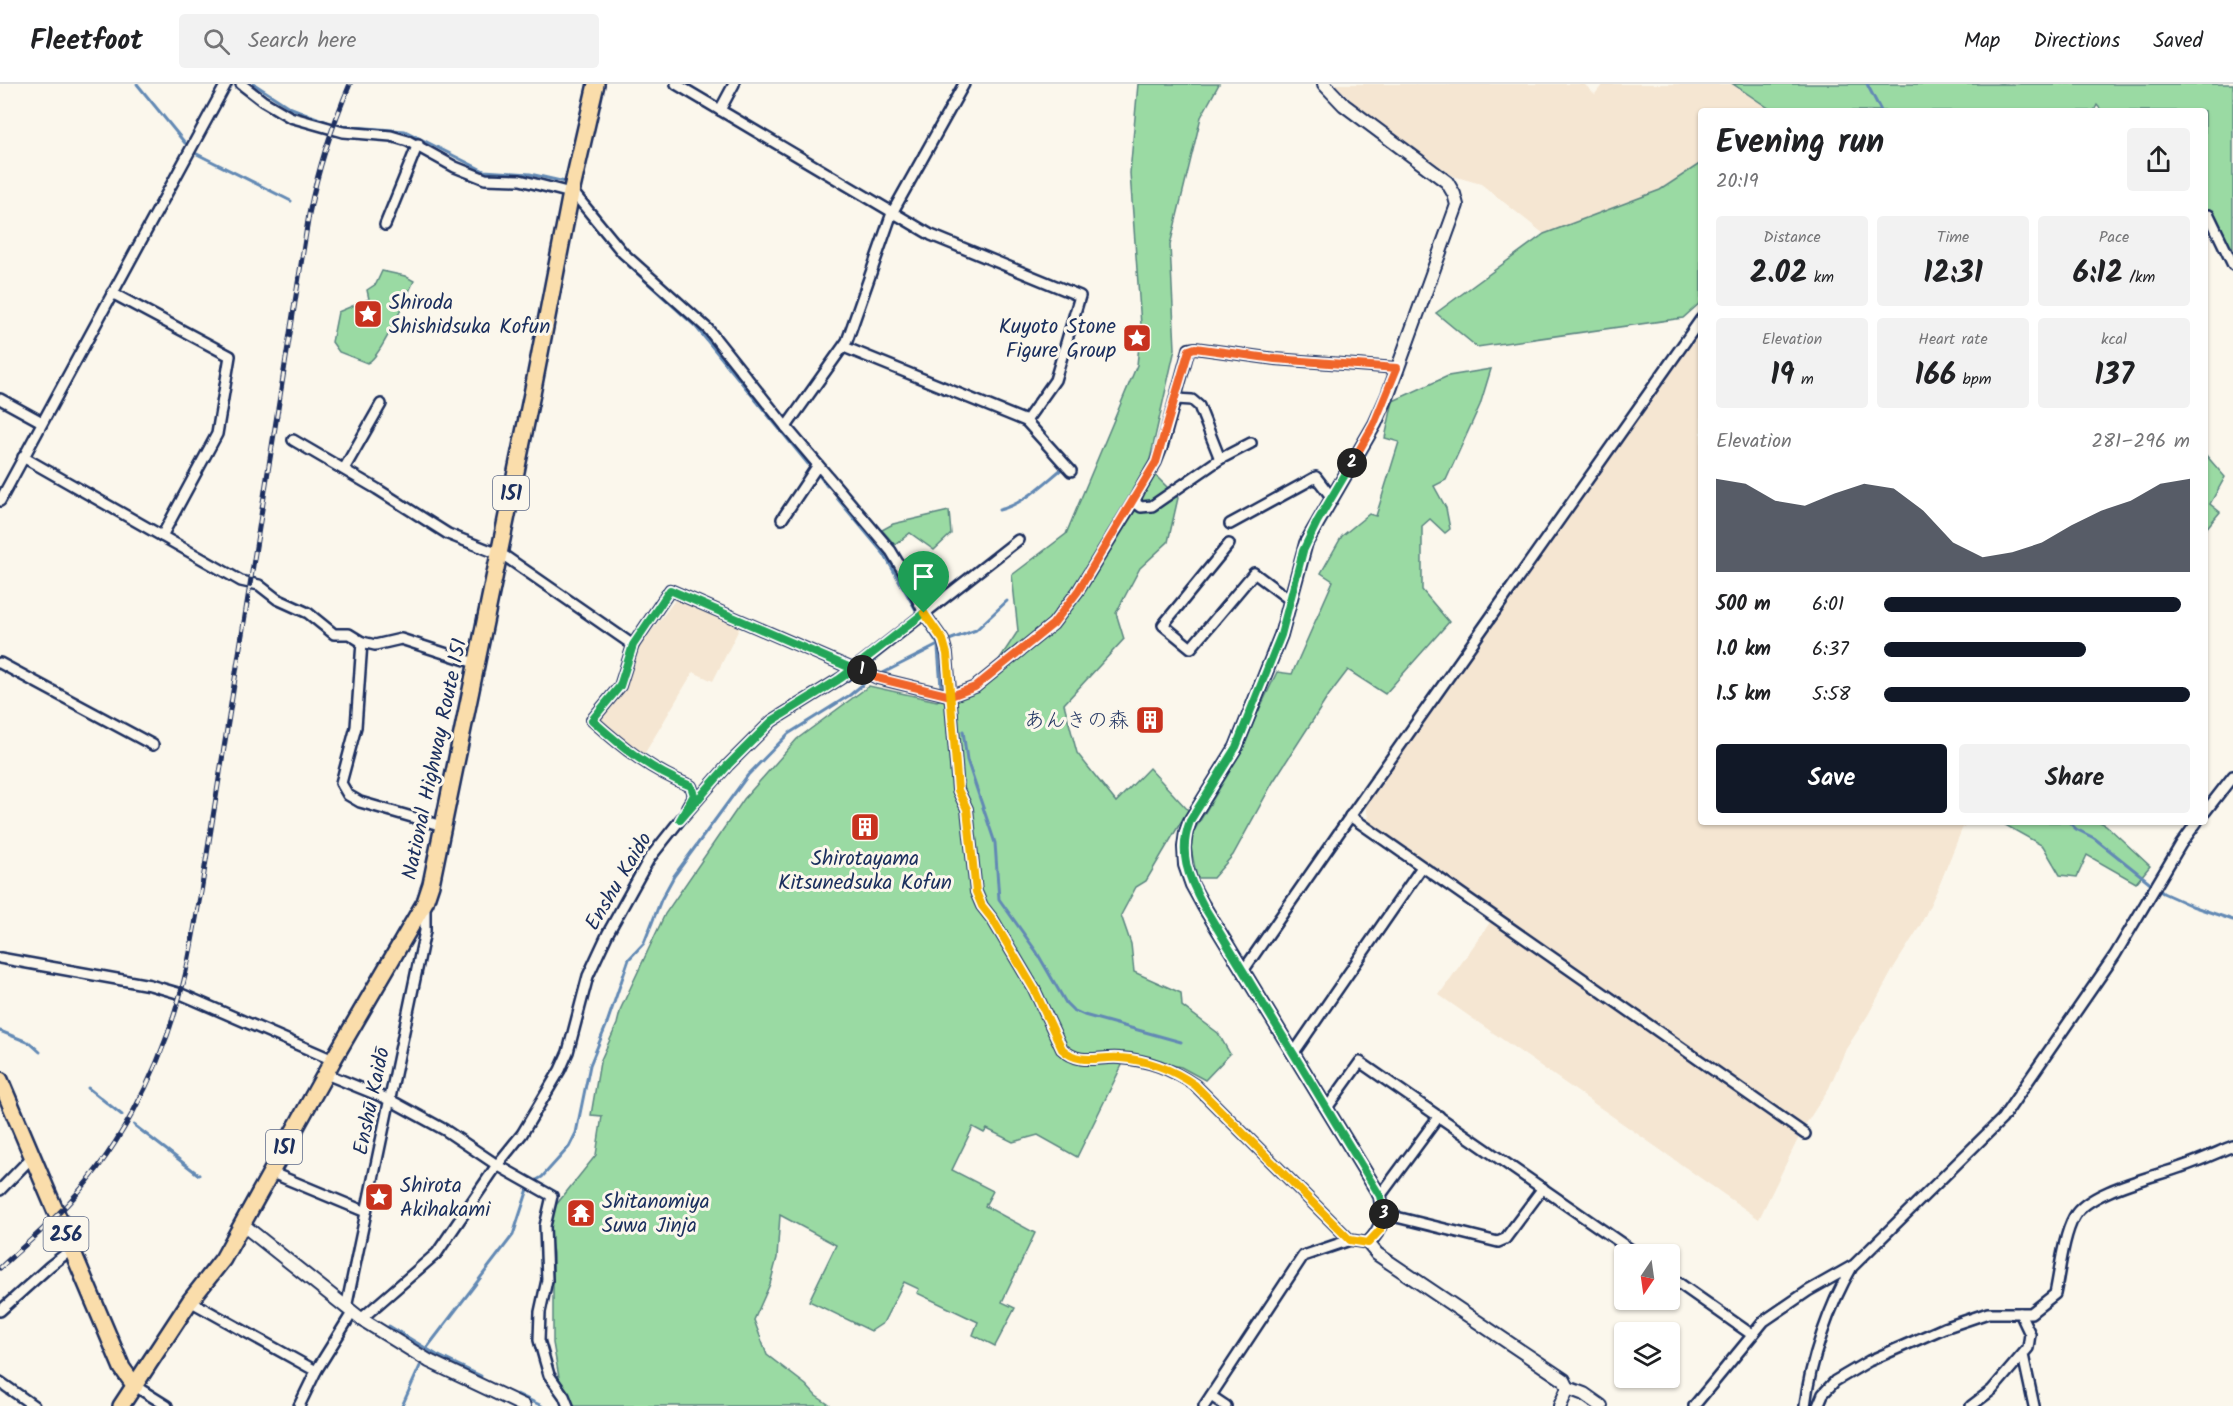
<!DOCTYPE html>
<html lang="en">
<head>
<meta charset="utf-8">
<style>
	body { margin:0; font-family:Kalam,"Klee One",sans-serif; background:#f2f2f2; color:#202124; height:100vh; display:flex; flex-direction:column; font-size:22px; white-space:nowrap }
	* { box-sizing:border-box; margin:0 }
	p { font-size:20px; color:#757577 }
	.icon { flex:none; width:33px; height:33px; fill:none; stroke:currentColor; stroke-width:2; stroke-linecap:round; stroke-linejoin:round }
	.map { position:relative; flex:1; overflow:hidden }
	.side { position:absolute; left:1698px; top:24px; width:510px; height:717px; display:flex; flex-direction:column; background:#fff; border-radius:6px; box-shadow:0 2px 4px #0004 }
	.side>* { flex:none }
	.needle { width:39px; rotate:193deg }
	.fabs { position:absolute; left:1614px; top:1160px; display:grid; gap:12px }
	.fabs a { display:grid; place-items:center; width:66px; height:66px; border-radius:6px; background:#fff; box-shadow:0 2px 4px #0004; font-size:30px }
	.pin { position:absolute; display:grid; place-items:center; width:51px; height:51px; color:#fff; margin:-62px -26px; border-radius:50% 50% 50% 0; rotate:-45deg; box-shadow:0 0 6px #0007 }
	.pin .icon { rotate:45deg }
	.km { position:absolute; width:30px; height:30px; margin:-15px; border-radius:50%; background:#222; color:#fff; font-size:16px; line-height:30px; text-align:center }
	.round { display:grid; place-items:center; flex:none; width:63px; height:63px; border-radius:6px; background:#f2f2f2 }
	.summary { display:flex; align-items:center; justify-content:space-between; height:102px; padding:0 18px }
	h1 { font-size:33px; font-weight:800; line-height:45px }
	.figures { display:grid; grid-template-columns:repeat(3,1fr); gap:9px; height:102px; padding:6px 18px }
	.figures div { display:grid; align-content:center; border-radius:6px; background:#f2f2f2; text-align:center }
	.figures b { font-size:30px; font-weight:800 }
	.figures small { font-size:16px; font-weight:400 }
	.figures p { font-size:16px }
	.chart { height:168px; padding:12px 18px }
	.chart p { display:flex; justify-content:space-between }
	.chart svg { width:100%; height:108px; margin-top:6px; fill:#111827; opacity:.7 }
	.action { display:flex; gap:12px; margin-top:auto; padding:12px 18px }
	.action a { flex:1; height:69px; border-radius:6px; background:#111827; color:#fff; font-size:24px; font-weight:800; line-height:69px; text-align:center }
	.action a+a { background:#f2f2f2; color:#202124 }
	ul { padding:0 18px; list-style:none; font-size:20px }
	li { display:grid; grid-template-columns:96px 72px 1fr; align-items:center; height:45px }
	li i { height:15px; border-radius:8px; background:#111827 }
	header { display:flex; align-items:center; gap:36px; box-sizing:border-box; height:84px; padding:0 30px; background:#fff; border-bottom:2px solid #e0e0e0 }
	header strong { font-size:28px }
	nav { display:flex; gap:33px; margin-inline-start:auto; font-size:21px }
	.search { width:420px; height:54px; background:#f2f2f2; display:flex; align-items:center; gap:15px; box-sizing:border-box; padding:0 21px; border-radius:6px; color:#757577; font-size:22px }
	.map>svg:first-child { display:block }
	.built { fill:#f5e6d2 }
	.green { fill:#9adaa3; stroke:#5a8480; stroke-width:1.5 }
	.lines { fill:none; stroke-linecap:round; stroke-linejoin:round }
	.stream { stroke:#6289b4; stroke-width:3 }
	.minor-casing { stroke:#1b2f5e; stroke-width:14 }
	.tertiary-casing { stroke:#1b2f5e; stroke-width:16 }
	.trunk-casing { stroke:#1b2f5e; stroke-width:20 }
	.minor { stroke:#fbf7ec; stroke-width:9 }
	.tertiary { stroke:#fbf7ec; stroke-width:12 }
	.trunk { stroke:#faddab; stroke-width:15 }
	.rail-casing { stroke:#1b2f5e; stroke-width:5 }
	.rail { stroke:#fbf7ec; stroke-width:3; stroke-dasharray:9; stroke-linecap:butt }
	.split-1-casing { stroke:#fff; stroke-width:12 }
	.split-2-casing { stroke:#fff; stroke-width:12 }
	.split-3-casing { stroke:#fff; stroke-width:12 }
	.split-4-casing { stroke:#fff; stroke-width:12 }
	.split-1 { stroke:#22a559; stroke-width:8 }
	.split-2 { stroke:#f0652b; stroke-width:8 }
	.split-3 { stroke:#22a559; stroke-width:8 }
	.split-4 { stroke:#f5b400; stroke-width:8 }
	.labels { text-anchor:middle; stroke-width:6; stroke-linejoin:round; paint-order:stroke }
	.shield { fill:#fbf7ec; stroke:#5e6b89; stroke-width:1.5 }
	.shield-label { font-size:20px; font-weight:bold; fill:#1b2f5e }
	.poi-label { font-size:21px; fill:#1b2f5e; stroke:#fbf7ec; text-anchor:start }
	.street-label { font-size:21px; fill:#1b2f5e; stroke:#fbf7ec }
</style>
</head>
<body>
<header>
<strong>Fleetfoot</strong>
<div class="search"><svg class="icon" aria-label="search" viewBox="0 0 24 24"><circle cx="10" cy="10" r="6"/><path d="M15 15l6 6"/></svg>Search here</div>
<nav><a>Map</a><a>Directions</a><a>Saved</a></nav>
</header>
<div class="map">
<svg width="2233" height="1322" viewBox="0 0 2233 1322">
	<rect width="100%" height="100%" fill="#fbf7ec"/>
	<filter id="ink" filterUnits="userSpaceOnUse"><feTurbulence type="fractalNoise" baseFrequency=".0167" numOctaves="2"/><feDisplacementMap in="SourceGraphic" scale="12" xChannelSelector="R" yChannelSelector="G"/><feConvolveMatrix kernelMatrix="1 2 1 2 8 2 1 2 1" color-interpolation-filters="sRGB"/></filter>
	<g filter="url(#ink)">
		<g class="built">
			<path d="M 1335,0 L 1584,0 L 1595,10 L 1603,0 L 1733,0 L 1773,27 L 1701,27 L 1701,79 L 1660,106 L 1544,150 L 1481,100 L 1453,92 L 1360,25 Z"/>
			<path d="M 1701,240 L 1701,738 L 1968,738 L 1962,745 L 1939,802 L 1920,842 L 1896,880 L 1868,931 L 1846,965 L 1829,1004 L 1804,1043 L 1369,738 L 1365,718 Z"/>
			<path d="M 680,513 L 742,539 L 713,597 L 693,588 L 642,674 L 600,637 L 600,633 L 624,602 L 637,566 L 675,516 Z"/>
			<path d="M 1491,837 L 1799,1053 L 1759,1135 L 1439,911 Z"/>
		</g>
		<g class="green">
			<path d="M 1138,0 L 1219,0 L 1201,33 L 1170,161 L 1175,265 L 1148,384 L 1178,414 L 1168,458 L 1140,484 L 1116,529 L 1124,555 L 1064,620 L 1077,669 L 1116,718 L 1149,684 L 1188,726 L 1146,797 L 1136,803 L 1121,831 L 1131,860 L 1134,888 L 1181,909 L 1182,922 L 1218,949 L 1230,970 L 1205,996 L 1181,983 L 1127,971 L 1077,1073 L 1038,1051 L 1013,1058 L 987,1045 L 984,1049 L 973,1043 L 952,1086 L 993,1107 L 985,1122 L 1035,1149 L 1002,1218 L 1015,1224 L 995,1262 L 973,1251 L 978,1238 L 917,1209 L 919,1205 L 904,1198 L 883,1239 L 871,1247 L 809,1217 L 836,1161 L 780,1131 L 777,1174 L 770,1200 L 754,1236 L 767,1271 L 806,1301 L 816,1312 L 831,1322 L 564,1322 L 553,1259 L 553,1169 L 548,1142 L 556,1121 L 596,1071 L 602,1032 L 591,1031 L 600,978 L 617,940 L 621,924 L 665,830 L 744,715 L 797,655 L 869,602 L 937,617 L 989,591 L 1018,547 L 1012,491 L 1066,450 L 1137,281 L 1141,241 L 1130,89 Z"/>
			<path d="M 1733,0 L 2233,0 L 2233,181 L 2205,132 L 2205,27 L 2102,27 L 2097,21 L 2094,27 L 1773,27 Z"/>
			<path d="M 1701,79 L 1701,218 L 1683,234 L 1477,263 L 1436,229 L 1544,150 L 1660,106 Z"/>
			<path d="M 382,187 L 405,192 L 414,197 C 406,213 381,274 367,279 L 339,268 L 332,258 L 338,228 L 369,215 L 367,206 L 376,200 Z"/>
			<path d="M 1491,285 L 1480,321 L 1446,396 L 1434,402 L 1446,424 L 1450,445 L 1445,449 L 1430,435 L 1422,442 L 1422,506 L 1449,538 L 1385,610 L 1348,586 L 1329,611 L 1273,698 L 1233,771 L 1213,794 L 1197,794 L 1189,755 L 1230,687 L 1277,588 L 1292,590 L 1333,497 L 1321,489 L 1342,452 L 1369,430 L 1376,432 L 1399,358 L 1385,354 L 1393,317 L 1448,292 Z"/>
			<path d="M 2205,370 L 2225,393 L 2210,420 L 2220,428 L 2205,446 Z"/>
			<path d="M 949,427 L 951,450 L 934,466 L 910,449 L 895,461 L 882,446 L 893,440 Z"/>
			<path d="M 2000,738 L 2100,738 L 2106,741 L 2150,782 L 2136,799 L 2087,771 L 2077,793 L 2060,791 L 2043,762 Z"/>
		</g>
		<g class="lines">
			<g class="stream">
				<path d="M 137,0 L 185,59"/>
				<path d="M 254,0 L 289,23 L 327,38"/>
				<path d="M 1867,0 L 1881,27"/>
				<path d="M 341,42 L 405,47 L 484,87 L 530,90 L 565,98"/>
				<path d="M 197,70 L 291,117"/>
				<path d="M 595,126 L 608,144"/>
				<path d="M 630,183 L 696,243 L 808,380"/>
				<path d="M 819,391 L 827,402"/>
				<path d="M 837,414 L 884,470 L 916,526"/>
				<path d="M 999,426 C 1024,420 1043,400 1063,384"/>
				<path d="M 926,541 L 937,559"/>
				<path d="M 949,556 L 976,546 L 1007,517"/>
				<path d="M 938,564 L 941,603"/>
				<path d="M 883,589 L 940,560"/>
				<path d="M 963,647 L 967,676 L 995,759 L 999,815 L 1036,867 L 1066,919 L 1073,926 L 1084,931 L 1181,958"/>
				<path d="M 2069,738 L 2076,745 L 2094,754 L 2163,809 L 2192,822 L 2233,836"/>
				<path d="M 0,947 L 30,959 L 40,968"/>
				<path d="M 88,1004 L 122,1031"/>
				<path d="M 134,1041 L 199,1091"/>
				<path d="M 535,1097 L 542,1093 L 569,1063 L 576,1049 L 590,981 L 606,942 L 629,875 L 644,859 L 661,816 L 674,792 L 748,691 L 788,650 L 850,611 L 867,597"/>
				<path d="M 389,1242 L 437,1271 L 481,1292"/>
				<path d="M 426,1265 L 513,1151 L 528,1105"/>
				<path d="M 517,1310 L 542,1322"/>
				<path d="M 402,1322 L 420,1282"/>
			</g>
			<g class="minor-casing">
				<g id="minor">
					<path d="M 241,0 L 263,17 L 290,33 L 343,48 L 391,52 L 408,57 L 455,83 L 485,95 L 520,96 L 571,109 L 577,113 L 623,169 L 708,245 L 786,343 L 891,467 L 906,492 L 924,529 L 943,556 L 947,570 L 958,706 L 967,725 L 976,808 L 982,822 L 993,836 L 1034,905 L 1062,965 C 1080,982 1099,972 1120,974 C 1149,976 1171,985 1195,1001 L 1350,1156 L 1368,1159"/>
					<path d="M 676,0 L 931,151 L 1080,212 L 1055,296 L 1026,337 L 844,263"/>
					<path d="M 720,26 L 734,0"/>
					<path d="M 2209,131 L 2233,181"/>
					<path d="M 385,141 L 418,60"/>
					<path d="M 112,209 L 230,272 L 217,350 L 162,452"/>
					<path d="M 0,315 L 42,338"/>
					<path d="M 1176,315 L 1192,316 L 1199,322 L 1220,375"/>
					<path d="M 1026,337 L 1071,387"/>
					<path d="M 786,343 L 847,257 L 892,129 L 964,0"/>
					<path d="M 293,356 L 377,405 L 448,450 L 506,473 L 633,561 L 620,602 L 592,636 C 623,664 652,687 691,702 L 694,711 L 687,723"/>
					<path d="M 1251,359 L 1220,375 L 1152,422 L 1141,423 L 1137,420 L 1135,415 L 1139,407 L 1156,378 L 1162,363 L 1189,265 L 1195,264 L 1275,275 L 1397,284"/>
					<path d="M 23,373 L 241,497 L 259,501 L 277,515 L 308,529 L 334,550 L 349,550 L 362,558"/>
					<path d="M 344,385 L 381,320"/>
					<path d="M 0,417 L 226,0"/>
					<path d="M 782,435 L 818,381"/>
					<path d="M 1230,440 L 1316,393 L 1332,414"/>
					<path d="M 1229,460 L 1163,541 L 1191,564 L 1254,489 L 1290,516"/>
					<path d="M 633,561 L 670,506 L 853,585"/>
					<path d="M 0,579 L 153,661"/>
					<path d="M 855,583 L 877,594 L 951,612 L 975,603 L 1053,540 L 1078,507 L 1135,415"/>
					<path d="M 2205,728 L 2233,692"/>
					<path d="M 1350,732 L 1805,1050"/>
					<path d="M 443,742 L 360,718 L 348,711 L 341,699 L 356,643 L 362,558 L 375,561 L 401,555 L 475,579"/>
					<path d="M 0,874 L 150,901 L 181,910 L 333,976"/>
					<path d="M 1243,887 L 1347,737 L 1701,235"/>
					<path d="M 1293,970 L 1422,783"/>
					<path d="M 326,990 L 390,1016 L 445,1046 L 497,1081 L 552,1112 L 545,1142 L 547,1196 L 540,1228 L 539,1256 L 549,1291 L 564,1312 L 568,1322"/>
					<path d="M 1327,1024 L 1360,978 L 1637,1170"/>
					<path d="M 270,1088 L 366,1128"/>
					<path d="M 0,1106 L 33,1072"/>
					<path d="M 1380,1112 L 1439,1032"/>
					<path d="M 1384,1130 L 1498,1158 L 1505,1155 L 1543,1104"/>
					<path d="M 1670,1193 L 1751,1250"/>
					<path d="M 190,1217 L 316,1287"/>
					<path d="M 346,1224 L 425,847 L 425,823"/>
					<path d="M 0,1227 L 50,1182 L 72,1165"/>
					<path d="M 361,1235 L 437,1169 L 497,1081 L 522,1050 L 560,986 L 568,968 L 588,892 L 608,849 L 649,775 L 680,736 L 728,681 L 772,637 L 846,591 L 1018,456"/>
					<path d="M 2023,1271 L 2034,1322"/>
					<path d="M 0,1298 L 34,1322"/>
					<path d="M 135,1302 L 167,1322"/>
					<path d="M 1211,1312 L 1226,1322"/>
					<path d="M 299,1322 L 316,1287 L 352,1229"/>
					<path d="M 1204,1322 L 1303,1172 L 1350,1156"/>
					<path d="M 1694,1322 L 1764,1237 L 1808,1207 L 1854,1181 L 2002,1035 L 2115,871 L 2181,760 L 2197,738"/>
					<path d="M 1805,1322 C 1810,1277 1829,1222 1852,1183"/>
					<path d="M 1818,1322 L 1823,1310 L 1835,1297 L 1869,1277 L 1944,1244 L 1988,1229 L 2031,1229 L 2055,1210 C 2060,1187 2063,1153 2074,1133 C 2088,1107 2154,1093 2181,1083 C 2199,1077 2216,1069 2233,1062"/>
					<path d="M 1971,1322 L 1992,1306 L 2028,1264 L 2030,1250 L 2020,1229"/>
				</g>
			</g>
			<g class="tertiary-casing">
				<g id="tertiary">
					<path d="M 1324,0 L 1344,21 L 1447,98 L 1454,110 L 1457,121 L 1388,311 L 1375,340 L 1306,459 L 1281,551 L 1236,663 L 1190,737 L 1186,748 L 1184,763 L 1185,781 L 1192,801 L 1203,821 L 1380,1112 C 1384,1132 1383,1145 1368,1159 L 1377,1170 L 1564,1296 L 1568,1304 L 1560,1322"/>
					<path d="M 242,1140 L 361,1235 L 429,1277 L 524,1322"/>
					<path d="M 1568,1304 L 1584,1310 L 1601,1322"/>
				</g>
			</g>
			<g class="trunk-casing">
				<g id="trunk">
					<path d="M 0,996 L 122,1284 L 135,1302"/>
					<path d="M 121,1322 L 190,1217 L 223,1175 L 333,976 L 425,818 L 431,800 L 533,305 L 571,109 L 596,0"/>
				</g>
			</g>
			<use href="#minor" class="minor"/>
			<use href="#tertiary" class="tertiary"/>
			<use href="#trunk" class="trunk"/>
			<g class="rail-casing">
				<path id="rail" d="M 0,1184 C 19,1166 39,1150 57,1131 C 116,1073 158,991 180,911 C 190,878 194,842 201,808 L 309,130 C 318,85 332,42 350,0"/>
			</g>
			<use href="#rail" class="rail"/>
		</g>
	</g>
	<g class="lines" filter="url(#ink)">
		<g class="split-1-casing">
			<path id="split-1" d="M 862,586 L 855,583 L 853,585 L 670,506 L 633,561 L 620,602 L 592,636 C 623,664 652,687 691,702 L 694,711 L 680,736 L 728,681 L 772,637 L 838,596 C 844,592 850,587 855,583 L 924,529"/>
		</g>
		<g class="split-2-casing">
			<path id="split-2" d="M 862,586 L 877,594 L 951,612 L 975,603 L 1053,540 L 1078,507 L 1156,378 L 1189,266 L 1195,264 L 1275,275 L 1397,284 L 1374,340 L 1352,379"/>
		</g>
		<g class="split-3-casing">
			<path id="split-3" d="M 1352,379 L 1317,438 L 1303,467 L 1281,551 L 1236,663 L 1190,737 C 1178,769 1188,793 1203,821 L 1380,1112 L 1384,1130"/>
		</g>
		<g class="split-4-casing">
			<path id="split-4" d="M 924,529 L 943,556 L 947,570 L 958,706 L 967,725 L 976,808 L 982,822 L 993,836 L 1034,905 L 1062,965 C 1080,982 1099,972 1120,974 C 1149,976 1172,985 1195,1001 L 1350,1156 L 1368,1159 L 1380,1146 L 1384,1130"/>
		</g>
		<use href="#split-1" class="split-1"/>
		<use href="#split-2" class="split-2"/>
		<use href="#split-3" class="split-3"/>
		<use href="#split-4" class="split-4"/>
	</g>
	<defs>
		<g id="sight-square" transform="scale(1.5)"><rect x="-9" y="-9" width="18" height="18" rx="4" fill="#c8321e" stroke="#fbf7ec"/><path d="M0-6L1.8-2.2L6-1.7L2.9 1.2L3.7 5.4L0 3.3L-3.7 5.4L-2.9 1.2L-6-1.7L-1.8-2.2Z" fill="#fff"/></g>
		<g id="building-square" transform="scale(1.5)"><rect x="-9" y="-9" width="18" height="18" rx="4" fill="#c8321e" stroke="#fbf7ec"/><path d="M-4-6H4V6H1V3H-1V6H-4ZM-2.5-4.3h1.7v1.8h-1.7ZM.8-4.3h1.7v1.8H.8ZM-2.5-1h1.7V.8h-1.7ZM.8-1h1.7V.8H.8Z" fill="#fff"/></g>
		<g id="temple-square" transform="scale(1.5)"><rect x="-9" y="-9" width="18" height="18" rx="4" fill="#c8321e" stroke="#fbf7ec"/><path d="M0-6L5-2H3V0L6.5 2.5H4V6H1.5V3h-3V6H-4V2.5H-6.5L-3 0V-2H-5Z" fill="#fff"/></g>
	</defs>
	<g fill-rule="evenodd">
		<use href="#sight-square" x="368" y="230"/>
		<use href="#sight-square" x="1137" y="254"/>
		<use href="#building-square" x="1150" y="636"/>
		<use href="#building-square" x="865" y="743"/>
		<use href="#sight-square" x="379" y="1113"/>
		<use href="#temple-square" x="581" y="1129"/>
	</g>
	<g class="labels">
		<g class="shield">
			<rect x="493" y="392" width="36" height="34" rx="4.5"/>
			<rect x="266" y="1046" width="36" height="34" rx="4.5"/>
			<rect x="43.5" y="1133" width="45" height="34" rx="4.5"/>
		</g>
		<g class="shield-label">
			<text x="511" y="416">151</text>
			<text x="284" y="1070">151</text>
			<text x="66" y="1157">256</text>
		</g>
		<g class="poi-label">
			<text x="389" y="225">Shiroda<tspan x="389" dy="24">Shishidsuka Kofun</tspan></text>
			<text x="1116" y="249" text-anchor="end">Kuyoto Stone<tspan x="1116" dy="24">Figure Group</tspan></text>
			<text x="1129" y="643" text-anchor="end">あんきの森</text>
			<text x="865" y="781" text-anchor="middle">Shirotayama<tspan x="865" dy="24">Kitsunedsuka Kofun</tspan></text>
			<text x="400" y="1108">Shirota<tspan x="400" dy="24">Akihakami</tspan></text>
			<text x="602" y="1124">Shitanomiya<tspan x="602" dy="24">Suwa Jinja</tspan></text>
		</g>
		<g class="street-label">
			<text transform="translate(434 675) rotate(-78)" y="7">National Highway Route 151</text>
			<text transform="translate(618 797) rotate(-59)" y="7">Enshu Kaido</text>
			<text transform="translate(371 1017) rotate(-78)" y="7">Enshū Kaidō</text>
		</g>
	</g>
</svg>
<div class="fabs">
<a><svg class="needle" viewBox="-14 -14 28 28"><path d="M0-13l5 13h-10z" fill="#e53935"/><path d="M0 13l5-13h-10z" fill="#757577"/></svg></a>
<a><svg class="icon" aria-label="layers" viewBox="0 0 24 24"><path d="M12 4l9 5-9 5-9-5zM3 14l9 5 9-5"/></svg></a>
</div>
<div class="pin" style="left:924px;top:529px;background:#1e9e55"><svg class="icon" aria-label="arrive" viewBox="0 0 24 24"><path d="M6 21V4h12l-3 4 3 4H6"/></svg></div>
<b class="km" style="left:862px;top:586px">1</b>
<b class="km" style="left:1352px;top:379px">2</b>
<b class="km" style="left:1384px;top:1130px">3</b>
<section class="side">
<div class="summary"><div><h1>Evening run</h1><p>20:19</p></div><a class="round"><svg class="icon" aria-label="share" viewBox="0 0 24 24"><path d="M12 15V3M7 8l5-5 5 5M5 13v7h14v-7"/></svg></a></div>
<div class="figures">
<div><p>Distance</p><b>2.02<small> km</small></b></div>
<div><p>Time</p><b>12:31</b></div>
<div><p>Pace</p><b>6:12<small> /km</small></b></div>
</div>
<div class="figures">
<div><p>Elevation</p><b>19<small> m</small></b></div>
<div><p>Heart rate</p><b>166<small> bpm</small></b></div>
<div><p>kcal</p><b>137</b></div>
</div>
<div class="chart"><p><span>Elevation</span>281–296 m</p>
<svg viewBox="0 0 160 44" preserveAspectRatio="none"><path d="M0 44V6L10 8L20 15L30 17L40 12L50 8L60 10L70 19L80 32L90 38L100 36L110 32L120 25L130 19L140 15L150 8L160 6V44z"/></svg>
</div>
<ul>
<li><b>500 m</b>6:01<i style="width:97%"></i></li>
<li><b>1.0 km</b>6:37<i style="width:66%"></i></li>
<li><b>1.5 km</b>5:58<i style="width:100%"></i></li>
</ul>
<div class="action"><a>Save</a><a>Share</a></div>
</section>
</div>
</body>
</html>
